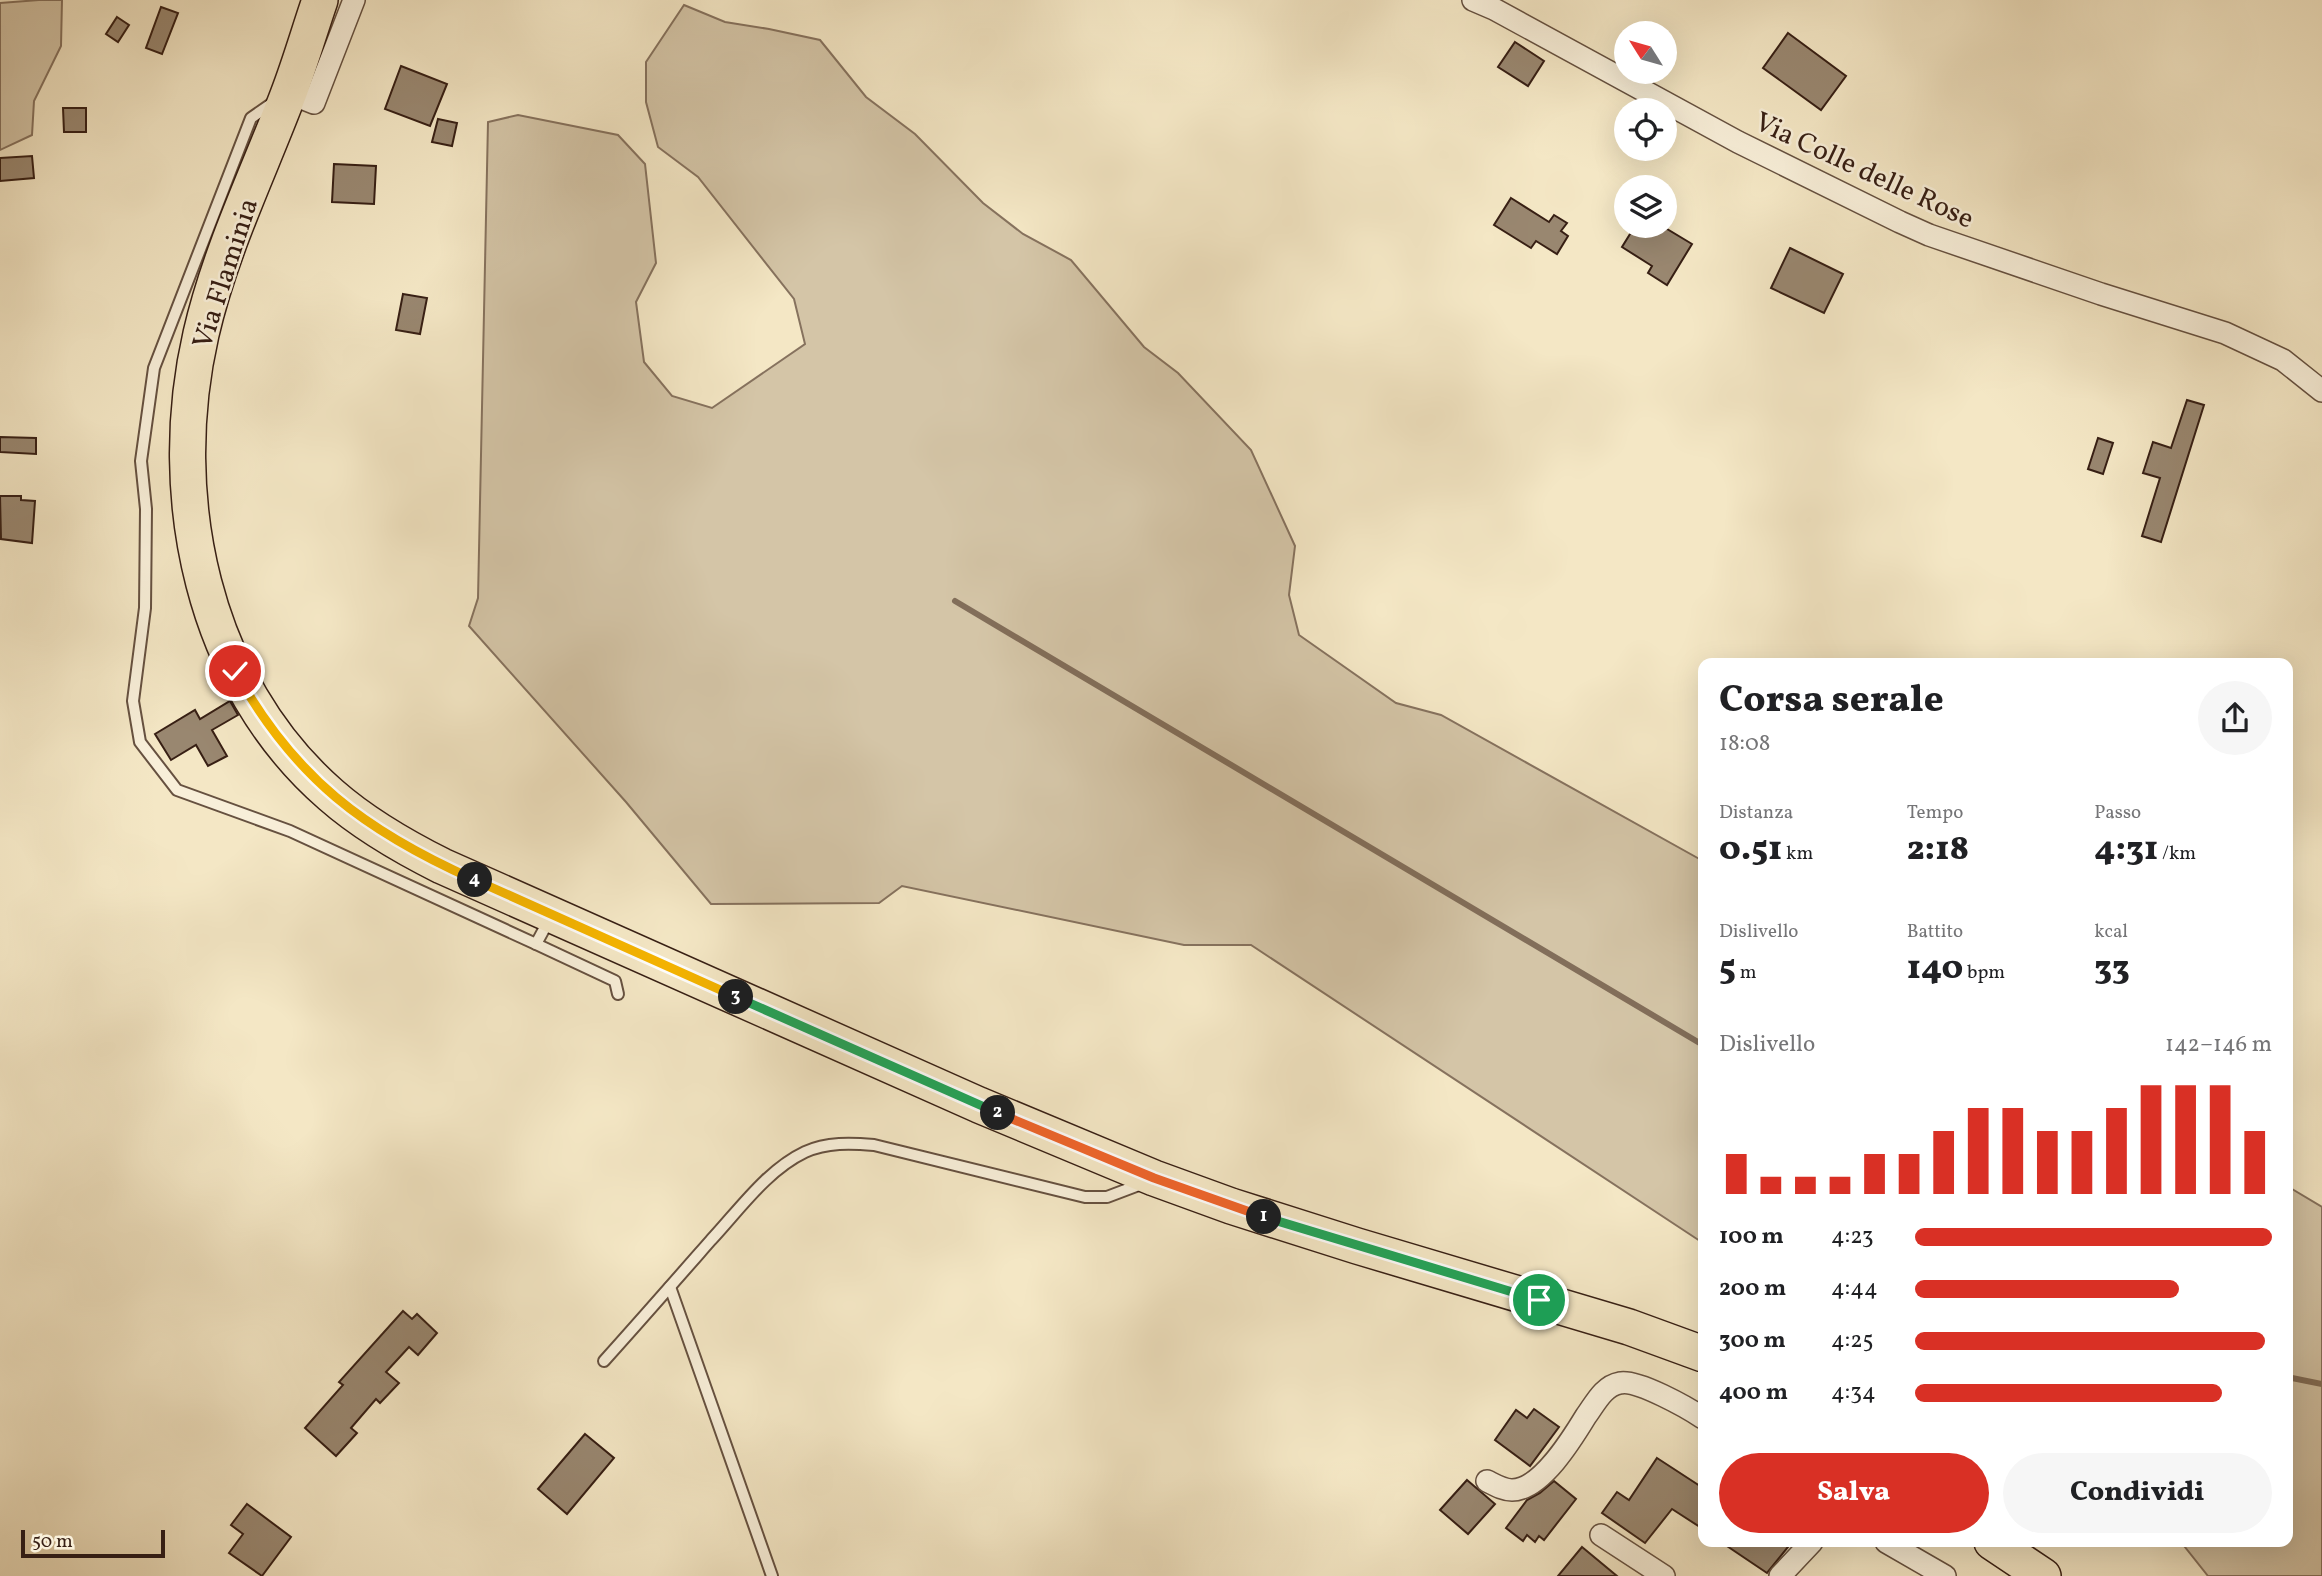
<!DOCTYPE html>
<html lang="it">
<head>
<meta charset="utf-8">
<style>
	body { margin:0; font-family:Vollkorn,serif; background:#f6f6f6; color:#202124; height:100vh; display:flex; flex-direction:column; font-size:26px; white-space:nowrap }
	* { box-sizing:border-box; margin:0 }
	p { font-size:23px; color:#757577 }
	.icon { flex:none; width:38px; height:38px; fill:none; stroke:currentColor; stroke-width:2; stroke-linecap:round; stroke-linejoin:round }
	.map { position:relative; flex:1; overflow:hidden }
	.side { position:absolute; left:1698px; top:658px; width:595px; height:889px; display:flex; flex-direction:column; background:#fff; border-radius:14px; box-shadow:0 7px 28px #0002 }
	.side>* { flex:none }
	.needle { width:46px; rotate:307deg }
	.controls { position:absolute; left:1614px; top:21px; display:grid; gap:14px }
	.controls a { display:grid; place-items:center; width:63px; height:63px; border-radius:50%; background:#fff; box-shadow:0 7px 28px #0002; font-size:35px }
	.scale { position:absolute; left:21px; bottom:18px; width:144px; box-sizing:border-box; padding-left:7px; border:4px solid #371f14; border-top:0; font-size:19px; line-height:24px; white-space:nowrap; color:#371f14; -webkit-text-stroke:5px #f8efd9; paint-order:stroke }
	.pin { position:absolute; display:grid; place-items:center; width:60px; height:60px; color:#fff; margin:-30px; border:4px solid #fff; border-radius:50%; box-shadow:0 2px 7px #0007 }
	.km { position:absolute; width:35px; height:35px; margin:-18px; border-radius:50%; background:#222; color:#fff; font-size:19px; line-height:35px; text-align:center }
	.round { display:grid; place-items:center; flex:none; width:74px; height:74px; border-radius:37px; background:#f6f6f6 }
	.summary { display:flex; align-items:center; justify-content:space-between; height:119px; padding:0 21px }
	h1 { font-size:38px; font-weight:800; line-height:52px }
	.figures { display:grid; grid-template-columns:repeat(3,1fr); gap:10px; height:119px; padding:7px 21px }
	.figures div { display:grid; align-content:center }
	.figures b { font-size:35px; font-weight:800 }
	.figures small { font-size:19px; font-weight:400 }
	.figures p { font-size:19px }
	.chart { height:196px; padding:14px 21px }
	.chart p { display:flex; justify-content:space-between }
	.chart svg { width:100%; height:126px; margin-top:7px; stroke:#d93025; stroke-width:6 }
	.action { display:flex; gap:14px; margin-top:auto; padding:14px 21px }
	.action a { flex:1; height:80px; border-radius:42px; background:#d93025; color:#fff; font-size:28px; font-weight:800; line-height:80px; text-align:center }
	.action a+a { background:#f6f6f6; color:#202124 }
	ul { padding:0 21px; list-style:none; font-size:23px }
	li { display:grid; grid-template-columns:112px 84px 1fr; align-items:center; height:52px }
	li i { height:18px; border-radius:9px; background:#d93025 }
	.map>svg:first-child { display:block }
	.green { fill:#d4c5a7; stroke:#86725e; stroke-width:2 }
	.lines { fill:none; stroke-linecap:round; stroke-linejoin:round }
	.stream { stroke:#826e5a; stroke-width:6 }
	.building { fill:#998770; stroke:#371f14; stroke-width:2 }
	.service-casing { stroke:#665140; stroke-width:14 }
	.minor-casing { stroke:#665140; stroke-width:24 }
	.primary-casing { stroke:#371f14; stroke-width:38 }
	.service { stroke:#f8efd9; stroke-width:10 }
	.minor { stroke:#f8efd9; stroke-width:21 }
	.primary { stroke:#f4e7c5; stroke-width:35 }
	.split-1-casing { stroke:#fff; stroke-width:14 }
	.split-2-casing { stroke:#fff; stroke-width:14 }
	.split-3-casing { stroke:#fff; stroke-width:14 }
	.split-4-casing { stroke:#fff; stroke-width:14 }
	.split-5-casing { stroke:#fff; stroke-width:14 }
	.split-1 { stroke:#22a559; stroke-width:9 }
	.split-2 { stroke:#f0652b; stroke-width:9 }
	.split-3 { stroke:#22a559; stroke-width:9 }
	.split-4 { stroke:#f5b400; stroke-width:9 }
	.split-5 { stroke:#f5b400; stroke-width:9 }
	.labels { text-anchor:middle; stroke-width:5; stroke-linejoin:round; paint-order:stroke }
	.street-label { font-size:28px; fill:#371f14; stroke:#f8efd9 }
</style>
</head>
<body>
<div class="map">
<svg width="2322" height="1576" viewBox="0 0 2322 1576">
	<rect width="100%" height="100%" fill="#f4e7c5"/>
	<filter id="stains"><feTurbulence type="fractalNoise" baseFrequency=".00286" numOctaves="4"/><feColorMatrix values="0 0 0 0 .2 0 0 0 0 .09 0 0 0 0 .02 0 0 0 .5 -.17"/></filter>
	<radialGradient id="worn" r=".72"><stop offset=".6" stop-color="#630" stop-opacity="0"/><stop offset="1" stop-color="#630" stop-opacity=".3"/></radialGradient>
	<g class="green">
		<path d="M 39,0 L 62,0 L 61,46 L 34,101 L 32,135 L 0,150 L 0,3 Z"/>
		<path d="M 684,5 L 725,22 L 769,29 L 820,40 L 866,97 L 915,134 L 983,203 L 1023,234 L 1071,260 L 1144,347 L 1178,373 L 1251,450 L 1295,546 L 1289,595 L 1299,635 L 1396,703 L 1441,715 L 1703,861 L 1703,1243 L 1251,945 L 1184,945 L 902,886 L 879,903 L 711,904 L 626,802 L 469,626 L 478,598 L 488,122 L 518,115 L 618,135 L 645,164 L 656,263 L 636,302 L 644,362 L 672,396 L 712,408 L 805,344 L 794,299 L 698,177 L 658,147 L 646,102 L 646,62 Z"/>
		<path d="M 2287,1186 L 2322,1207 L 2322,1576 L 2208,1576 L 2181,1542 L 2287,1542 Z"/>
	</g>
	<g class="lines">
		<g class="stream">
			<path d="M 955,601 L 1703,1045"/>
			<path d="M 2287,1377 L 2322,1384"/>
		</g>
	</g>
	<g class="building">
		<path d="M 161,7 L 178,13 L 162,54 L 146,48 Z"/>
		<path d="M 117,17 L 129,25 L 118,42 L 106,34 Z"/>
		<path d="M 1788,33 L 1846,76 L 1821,110 L 1763,68 Z"/>
		<path d="M 1515,42 L 1544,61 L 1528,86 L 1498,67 Z"/>
		<path d="M 401,66 L 447,84 L 430,126 L 385,109 Z"/>
		<path d="M 63,108 L 86,108 L 86,132 L 64,132 Z"/>
		<path d="M 438,119 L 457,123 L 452,146 L 432,142 Z"/>
		<path d="M 32,156 L 34,178 L 0,181 L 0,158 Z"/>
		<path d="M 334,164 L 376,166 L 374,204 L 332,202 Z"/>
		<path d="M 1511,198 L 1549,222 L 1554,215 L 1567,223 L 1561,231 L 1568,236 L 1557,254 L 1536,241 L 1531,248 L 1494,225 Z"/>
		<path d="M 1635,226 L 1662,226 L 1692,244 L 1667,285 L 1648,273 L 1652,266 L 1622,247 Z"/>
		<path d="M 1790,248 L 1843,274 L 1824,313 L 1771,288 Z"/>
		<path d="M 403,294 L 427,298 L 420,334 L 396,330 Z"/>
		<path d="M 2187,400 L 2204,405 L 2161,542 L 2142,536 L 2160,478 L 2143,473 L 2153,442 L 2171,448 Z"/>
		<path d="M 0,437 L 36,438 L 36,454 L 0,452 Z"/>
		<path d="M 2098,438 L 2113,443 L 2103,474 L 2088,469 Z"/>
		<path d="M 0,496 L 21,496 L 21,500 L 35,501 L 32,543 L 1,539 Z"/>
		<path d="M 230,701 L 238,715 L 212,730 L 227,756 L 208,766 L 196,745 L 171,760 L 155,734 L 195,710 L 200,719 Z"/>
		<path d="M 403,1311 L 412,1319 L 417,1314 L 437,1333 L 418,1355 L 409,1347 L 386,1372 L 399,1383 L 380,1403 L 376,1399 L 351,1428 L 357,1433 L 336,1456 L 305,1428 L 343,1385 L 339,1382 Z"/>
		<path d="M 1534,1409 L 1559,1427 L 1530,1466 L 1495,1440 L 1516,1410 L 1527,1418 Z"/>
		<path d="M 585,1434 L 614,1458 L 567,1514 L 538,1489 Z"/>
		<path d="M 1657,1458 L 1703,1488 L 1703,1529 L 1672,1509 L 1645,1543 L 1602,1513 L 1617,1492 L 1629,1500 Z"/>
		<path d="M 1467,1480 L 1495,1504 L 1468,1534 L 1440,1510 Z"/>
		<path d="M 1554,1481 L 1576,1499 L 1544,1540 L 1539,1536 L 1535,1542 L 1527,1535 L 1523,1541 L 1506,1528 L 1527,1500 L 1540,1493 Z"/>
		<path d="M 247,1504 L 291,1537 L 262,1576 L 229,1553 L 243,1534 L 231,1525 Z"/>
		<path d="M 1721,1542 L 1792,1542 L 1767,1573 Z"/>
		<path d="M 1582,1547 L 1617,1576 L 1558,1576 Z"/>
	</g>
	<g class="lines">
		<g class="service-casing">
			<g id="service">
				<path d="M 274,102 L 251,118 L 154,368 L 141,461 L 146,509 L 145,608 L 133,701 L 140,742 L 177,790 L 290,831 L 536,944"/>
				<path d="M 549,920 L 536,944 L 615,981 L 618,994"/>
				<path d="M 670,1287 L 772,1576"/>
				<path d="M 604,1361 C 640,1321 675,1281 711,1240 C 739,1210 767,1170 805,1152 C 827,1142 851,1143 874,1145 L 1085,1197 L 1107,1197 L 1144,1183"/>
			</g>
		</g>
		<g class="minor-casing">
			<g id="minor">
				<path d="M 1473,0 L 1494,9 L 1738,142 L 1900,222 L 1929,235 L 2101,294 L 2225,333 L 2283,360 L 2322,391"/>
				<path d="M 289,93 L 314,103 L 354,0"/>
				<path d="M 1487,1481 C 1495,1485 1503,1490 1512,1490 C 1541,1490 1572,1439 1586,1416 C 1595,1404 1603,1386 1620,1383 C 1637,1379 1688,1408 1703,1418"/>
				<path d="M 1601,1535 L 1664,1576"/>
				<path d="M 1886,1542 L 1945,1576"/>
				<path d="M 1780,1576 L 1812,1542"/>
			</g>
		</g>
		<g class="primary-casing">
			<g id="primary">
				<path d="M 320,0 C 309,32 300,64 288,95 C 258,174 220,251 201,334 C 164,495 202,683 331,795 C 364,824 402,846 442,866 L 979,1105 L 1154,1178 L 1231,1206 L 1357,1246 L 1629,1327 L 1703,1354"/>
				<path d="M 1992,1542 L 2043,1576"/>
			</g>
		</g>
		<use href="#service" class="service"/>
		<use href="#minor" class="minor"/>
		<use href="#primary" class="primary"/>
	</g>
	<g class="lines">
		<g class="split-1-casing">
			<path id="split-1" d="M 1264,1217 L 1539,1300"/>
		</g>
		<g class="split-2-casing">
			<path id="split-2" d="M 998,1113 L 1154,1178 L 1264,1217"/>
		</g>
		<g class="split-3-casing">
			<path id="split-3" d="M 736,997 L 998,1113"/>
		</g>
		<g class="split-4-casing">
			<path id="split-4" d="M 475,880 L 736,997"/>
		</g>
		<g class="split-5-casing">
			<path id="split-5" d="M 235,671 C 294,778 365,831 475,880"/>
		</g>
		<use href="#split-1" class="split-1"/>
		<use href="#split-2" class="split-2"/>
		<use href="#split-3" class="split-3"/>
		<use href="#split-4" class="split-4"/>
		<use href="#split-5" class="split-5"/>
	</g>
	<g class="labels">
		<g class="street-label">
			<text transform="translate(1865 169) rotate(25)" y="10">Via Colle delle Rose</text>
			<text transform="translate(224 273) rotate(-72)" y="10">Via Flaminia</text>
		</g>
	</g>
	<rect width="100%" height="100%" filter="url(#stains)"/>
	<rect width="100%" height="100%" fill="url(#worn)"/>
</svg>
<div class="controls">
<a><svg class="needle" viewBox="-14 -14 28 28"><path d="M0-13l5 13h-10z" fill="#e53935"/><path d="M0 13l5-13h-10z" fill="#757577"/></svg></a>
<a><svg class="icon" aria-label="locate" viewBox="0 0 24 24"><circle cx="12" cy="12" r="6"/><path d="M12 2v4M12 18v4M2 12h4M18 12h4"/></svg></a>
<a><svg class="icon" aria-label="layers" viewBox="0 0 24 24"><path d="M12 4l9 5-9 5-9-5zM3 14l9 5 9-5"/></svg></a>
</div>
<div class="scale">50 m</div>
<div class="pin" style="left:1539px;top:1300px;background:#1e9e55"><svg class="icon" aria-label="arrive" viewBox="0 0 24 24"><path d="M6 21V4h12l-3 4 3 4H6"/></svg></div>
<div class="pin" style="left:235px;top:671px;background:#d93025"><svg class="icon" aria-label="check" viewBox="0 0 24 24"><path d="M5 12l5 5 9-10"/></svg></div>
<b class="km" style="left:1264px;top:1217px">1</b>
<b class="km" style="left:998px;top:1113px">2</b>
<b class="km" style="left:736px;top:997px">3</b>
<b class="km" style="left:475px;top:880px">4</b>
<section class="side">
<div class="summary"><div><h1>Corsa serale</h1><p>18:08</p></div><a class="round"><svg class="icon" aria-label="share" viewBox="0 0 24 24"><path d="M12 15V3M7 8l5-5 5 5M5 13v7h14v-7"/></svg></a></div>
<div class="figures">
<div><p>Distanza</p><b>0.51<small> km</small></b></div>
<div><p>Tempo</p><b>2:18</b></div>
<div><p>Passo</p><b>4:31<small> /km</small></b></div>
</div>
<div class="figures">
<div><p>Dislivello</p><b>5<small> m</small></b></div>
<div><p>Battito</p><b>140<small> bpm</small></b></div>
<div><p>kcal</p><b>33</b></div>
</div>
<div class="chart"><p><span>Dislivello</span>142–146 m</p>
<svg viewBox="0 0 160 44" preserveAspectRatio="none"><path d="M5 44V30M15 44V38M25 44V38M35 44V38M45 44V30M55 44V30M65 44V22M75 44V14M85 44V14M95 44V22M105 44V22M115 44V14M125 44V6M135 44V6M145 44V6M155 44V22"/></svg>
</div>
<ul>
<li><b>100 m</b>4:23<i style="width:100%"></i></li>
<li><b>200 m</b>4:44<i style="width:74%"></i></li>
<li><b>300 m</b>4:25<i style="width:98%"></i></li>
<li><b>400 m</b>4:34<i style="width:86%"></i></li>
</ul>
<div class="action"><a>Salva</a><a>Condividi</a></div>
</section>
</div>
</body>
</html>
